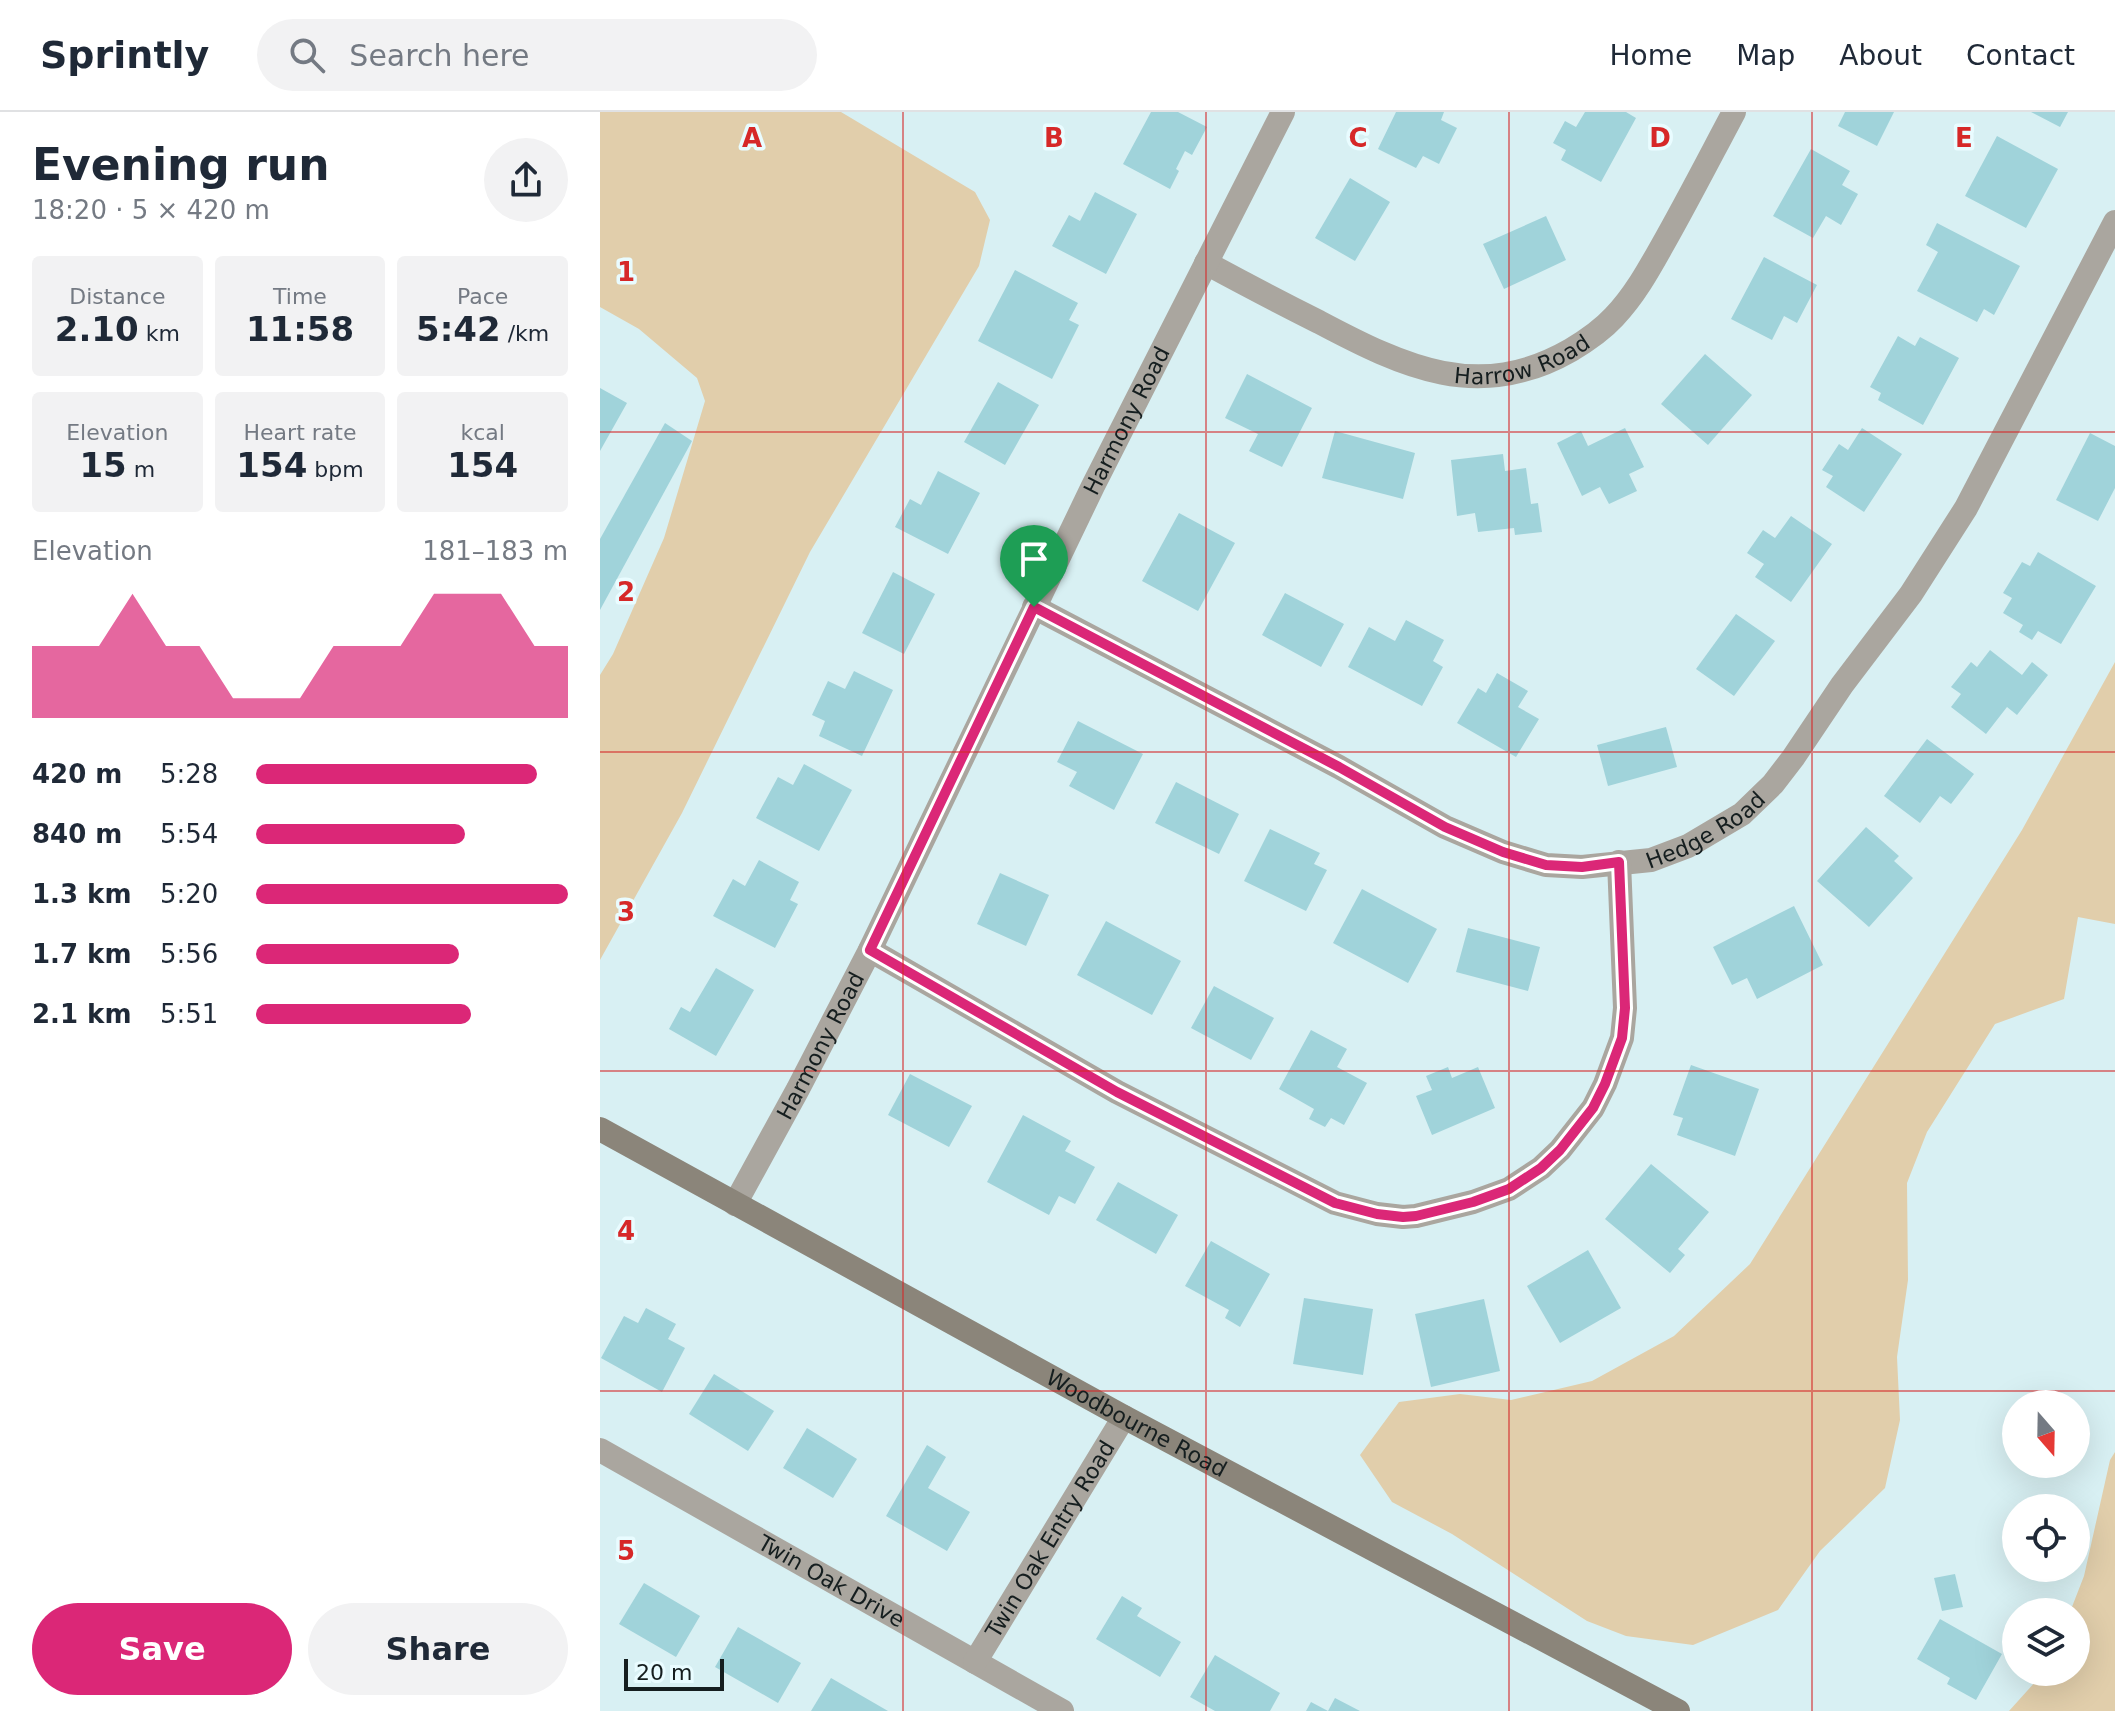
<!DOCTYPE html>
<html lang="en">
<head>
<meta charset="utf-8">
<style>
	body { margin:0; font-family:"DejaVu Sans",sans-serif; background:#f2f2f3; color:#1f2937; height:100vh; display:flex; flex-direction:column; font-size:30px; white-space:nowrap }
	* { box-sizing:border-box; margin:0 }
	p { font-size:26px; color:#747a83 }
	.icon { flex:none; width:44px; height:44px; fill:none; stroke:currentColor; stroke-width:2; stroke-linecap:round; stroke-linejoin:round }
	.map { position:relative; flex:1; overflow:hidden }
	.side { display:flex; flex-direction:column; background:#fff; width:600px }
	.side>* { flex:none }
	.needle { width:52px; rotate:160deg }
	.buttons { position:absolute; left:1402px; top:1278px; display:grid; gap:16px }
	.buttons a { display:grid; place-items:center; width:88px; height:88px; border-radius:50%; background:#fff; box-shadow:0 8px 32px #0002; font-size:40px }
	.scale { position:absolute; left:24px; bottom:20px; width:100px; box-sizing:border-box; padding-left:8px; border:4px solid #151e1f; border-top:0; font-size:22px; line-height:28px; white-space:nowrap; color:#151e1f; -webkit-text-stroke:6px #e9fcff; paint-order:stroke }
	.pin { position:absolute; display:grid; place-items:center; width:68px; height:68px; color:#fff; margin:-82px -34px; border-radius:50% 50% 50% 0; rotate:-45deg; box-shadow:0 0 8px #0007 }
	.pin .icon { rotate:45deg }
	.round { display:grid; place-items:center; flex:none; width:84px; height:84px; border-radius:42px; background:#f2f2f3 }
	.summary { display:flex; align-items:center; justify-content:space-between; height:136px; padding:0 32px }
	h1 { font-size:44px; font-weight:700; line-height:60px }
	.stats { display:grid; grid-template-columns:repeat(3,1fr); gap:12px; height:136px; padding:8px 32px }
	.stats div { display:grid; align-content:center; border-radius:8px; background:#f2f2f3; text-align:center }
	.stats b { font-size:34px; font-weight:700 }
	.stats small { font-size:22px; font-weight:400 }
	.stats p { font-size:22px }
	.chart { height:224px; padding:16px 32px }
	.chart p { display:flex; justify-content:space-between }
	.chart svg { width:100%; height:144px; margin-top:8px; fill:#db2777; opacity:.7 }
	.primary-button { display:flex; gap:16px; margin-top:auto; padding:16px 32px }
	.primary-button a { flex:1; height:92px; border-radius:48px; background:#db2777; color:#fff; font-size:32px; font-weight:700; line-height:92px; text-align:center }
	.primary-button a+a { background:#f2f2f3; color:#1f2937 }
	ul { padding:0 32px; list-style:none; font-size:26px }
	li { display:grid; grid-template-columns:128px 96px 1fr; align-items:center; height:60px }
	li i { height:20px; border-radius:10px; background:#db2777 }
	header { display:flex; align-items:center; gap:48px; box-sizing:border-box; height:112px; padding:0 40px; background:#fff; border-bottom:2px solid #e0e1e3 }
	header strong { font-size:38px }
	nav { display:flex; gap:44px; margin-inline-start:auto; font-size:28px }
	.search { width:560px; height:72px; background:#f2f2f3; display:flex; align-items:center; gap:20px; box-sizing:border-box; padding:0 28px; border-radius:44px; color:#747a83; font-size:30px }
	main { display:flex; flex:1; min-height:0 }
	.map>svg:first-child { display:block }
	.green { fill:#e1ceab }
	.building { fill:#a0d3da }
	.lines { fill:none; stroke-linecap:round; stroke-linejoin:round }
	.minor { stroke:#aaa69f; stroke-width:24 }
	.secondary { stroke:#8b857a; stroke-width:24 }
	.route-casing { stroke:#fff; stroke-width:16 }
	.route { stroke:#db2777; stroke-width:10 }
	.grid { fill:none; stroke:#d62828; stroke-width:2; stroke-opacity:0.55 }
	.labels { text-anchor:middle; stroke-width:7; stroke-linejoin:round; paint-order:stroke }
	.street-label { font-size:22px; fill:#151e1f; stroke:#e9fcff }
	.grid-label { font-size:26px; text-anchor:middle; font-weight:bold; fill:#d62828; stroke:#e9fcff; stroke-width:7; stroke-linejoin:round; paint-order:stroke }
</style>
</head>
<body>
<header>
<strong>Sprintly</strong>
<div class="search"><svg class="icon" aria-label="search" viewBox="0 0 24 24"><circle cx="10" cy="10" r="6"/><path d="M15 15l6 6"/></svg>Search here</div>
<nav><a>Home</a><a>Map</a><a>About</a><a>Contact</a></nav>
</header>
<main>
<section class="side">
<div class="summary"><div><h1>Evening run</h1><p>18:20 · 5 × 420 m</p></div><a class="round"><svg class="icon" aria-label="share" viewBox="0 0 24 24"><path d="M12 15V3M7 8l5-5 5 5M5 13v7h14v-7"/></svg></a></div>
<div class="stats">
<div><p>Distance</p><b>2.10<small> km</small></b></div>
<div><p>Time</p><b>11:58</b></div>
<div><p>Pace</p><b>5:42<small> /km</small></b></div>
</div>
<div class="stats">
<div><p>Elevation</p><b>15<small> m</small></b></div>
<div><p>Heart rate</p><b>154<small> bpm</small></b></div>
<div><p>kcal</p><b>154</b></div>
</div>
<div class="chart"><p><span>Elevation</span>181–183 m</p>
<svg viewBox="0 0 160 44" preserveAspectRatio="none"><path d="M0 44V22L10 22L20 22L30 6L40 22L50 22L60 38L70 38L80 38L90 22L100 22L110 22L120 6L130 6L140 6L150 22L160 22V44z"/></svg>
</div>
<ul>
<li><b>420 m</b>5:28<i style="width:90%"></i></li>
<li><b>840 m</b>5:54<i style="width:67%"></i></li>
<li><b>1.3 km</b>5:20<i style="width:100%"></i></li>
<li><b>1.7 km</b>5:56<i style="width:65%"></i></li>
<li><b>2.1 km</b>5:51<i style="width:69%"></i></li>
</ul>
<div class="primary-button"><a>Save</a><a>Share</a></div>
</section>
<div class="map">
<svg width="1515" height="1599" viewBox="0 0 1515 1599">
	<rect width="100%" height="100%" fill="#d8f0f3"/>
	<g class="green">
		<path d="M 0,0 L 241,0 L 375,80 L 390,108 L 379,154 L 210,440 L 82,701 L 0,848 L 0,563 L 13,542 L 64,426 L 105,289 L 97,266 L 39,217 L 0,195 Z"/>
		<path d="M 1515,550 L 1515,812 L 1478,805 L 1464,887 L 1395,912 L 1327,1020 L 1307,1071 L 1308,1168 L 1297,1245 L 1300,1308 L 1285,1376 L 1220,1439 L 1178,1498 L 1093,1533 L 1026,1524 L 987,1509 L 852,1422 L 792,1390 L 760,1343 L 799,1290 L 860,1282 L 911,1288 L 992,1269 L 1074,1224 L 1150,1152 L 1422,718 Z"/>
		<path d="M 1515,1340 L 1515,1599 L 1409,1599 L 1444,1560 L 1476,1560 L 1476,1500 L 1470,1500 L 1484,1464 L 1510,1348 Z"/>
	</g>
	<g class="building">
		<path d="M 551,0 L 578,0 L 607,15 L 592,43 L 585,39 L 576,57 L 579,59 L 570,77 L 523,52 Z"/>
		<path d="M 796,0 L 844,0 L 841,8 L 857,16 L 839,52 L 823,44 L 816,56 L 778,37 Z"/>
		<path d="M 985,0 L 1026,0 L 1036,6 L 1001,70 L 961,48 L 966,38 L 953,31 L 965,9 L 976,15 Z"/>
		<path d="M 1245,0 L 1294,0 L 1277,34 L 1238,14 Z"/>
		<path d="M 1431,0 L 1468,0 L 1460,15 Z"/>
		<path d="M 1397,24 L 1458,57 L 1426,116 L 1365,84 Z"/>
		<path d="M 1211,37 L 1250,59 L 1242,73 L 1258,82 L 1241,113 L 1226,104 L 1213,126 L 1173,104 Z"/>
		<path d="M 750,66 L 790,90 L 755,149 L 715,126 Z"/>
		<path d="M 495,80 L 537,102 L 506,162 L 452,134 L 469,103 L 480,109 Z"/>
		<path d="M 946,104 L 966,148 L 904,177 L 883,132 Z"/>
		<path d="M 1337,111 L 1420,154 L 1394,203 L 1384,197 L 1377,210 L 1317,179 L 1338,140 L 1326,133 Z"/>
		<path d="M 1164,145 L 1217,173 L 1197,211 L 1184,204 L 1172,228 L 1131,207 Z"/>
		<path d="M 415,158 L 478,191 L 469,208 L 479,213 L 452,267 L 378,229 Z"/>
		<path d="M 1298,224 L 1315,234 L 1320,225 L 1359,246 L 1323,313 L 1278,288 L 1281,281 L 1270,275 Z"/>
		<path d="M 1105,242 L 1152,283 L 1108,333 L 1061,292 Z"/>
		<path d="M 647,262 L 712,296 L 682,355 L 649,339 L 658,322 L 625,306 Z"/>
		<path d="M 398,270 L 439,293 L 405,353 L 364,330 Z"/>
		<path d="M 0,276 L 27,291 L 0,339 Z"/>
		<path d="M 65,311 L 92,329 L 0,498 L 0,427 Z"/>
		<path d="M 1025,316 L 1044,355 L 1029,362 L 1037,379 L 1009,392 L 1000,375 L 982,384 L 957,331 L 981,319 L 988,334 Z"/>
		<path d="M 1262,316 L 1302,342 L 1264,400 L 1226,375 L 1233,364 L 1222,358 L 1239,332 L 1248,338 Z"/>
		<path d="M 735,319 L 815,341 L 803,387 L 722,366 Z"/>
		<path d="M 1490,321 L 1515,334 L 1515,376 L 1498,409 L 1456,388 Z"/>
		<path d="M 903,342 L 905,359 L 926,356 L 931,392 L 938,391 L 942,420 L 915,423 L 914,416 L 878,420 L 875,401 L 857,404 L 851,348 Z"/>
		<path d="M 338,359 L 380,381 L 348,442 L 295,415 L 310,387 L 321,393 Z"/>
		<path d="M 579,401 L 635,431 L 598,499 L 542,469 Z"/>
		<path d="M 1191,404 L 1232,432 L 1191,490 L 1155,465 L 1164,452 L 1147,441 L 1163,418 L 1175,426 Z"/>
		<path d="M 1438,440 L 1496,474 L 1461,532 L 1438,519 L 1432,528 L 1419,520 L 1423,513 L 1403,501 L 1412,486 L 1403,481 L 1422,450 L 1430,454 Z"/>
		<path d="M 293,460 L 335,482 L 304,542 L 262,521 Z"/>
		<path d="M 685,481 L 744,512 L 721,555 L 662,523 Z"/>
		<path d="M 1136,502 L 1175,529 L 1134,584 L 1096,557 Z"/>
		<path d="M 806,508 L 844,528 L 833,549 L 843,555 L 822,594 L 748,555 L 769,515 L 795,529 Z"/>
		<path d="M 1390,538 L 1422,563 L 1432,550 L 1448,563 L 1417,603 L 1407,595 L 1386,622 L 1351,595 L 1361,582 L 1351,575 L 1371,550 L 1377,555 Z"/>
		<path d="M 254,559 L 293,578 L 262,644 L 219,624 L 225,609 L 212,603 L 228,569 L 245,577 Z"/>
		<path d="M 897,561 L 928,579 L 918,595 L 939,607 L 916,645 L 857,611 L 878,576 L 886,581 Z"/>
		<path d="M 478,609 L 543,642 L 514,698 L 469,674 L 477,660 L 457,650 Z"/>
		<path d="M 1066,615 L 1077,655 L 1008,674 L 997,633 Z"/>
		<path d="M 1327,627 L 1374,662 L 1351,692 L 1340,684 L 1320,711 L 1284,684 Z"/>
		<path d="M 204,652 L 252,678 L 219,739 L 156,706 L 178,665 L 193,673 Z"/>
		<path d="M 576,670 L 639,702 L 619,742 L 555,711 Z"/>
		<path d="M 1266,715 L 1299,744 L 1294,749 L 1313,766 L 1269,815 L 1217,769 Z"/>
		<path d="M 670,717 L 720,741 L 714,752 L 727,758 L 706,799 L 644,769 Z"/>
		<path d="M 159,748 L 199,770 L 190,788 L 198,792 L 175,836 L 113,804 L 133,767 L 145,774 Z"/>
		<path d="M 400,761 L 449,783 L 426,834 L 377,812 Z"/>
		<path d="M 762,777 L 837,817 L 808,871 L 733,831 Z"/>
		<path d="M 1194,794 L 1223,853 L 1157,887 L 1147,866 L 1132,873 L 1113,835 Z"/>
		<path d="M 506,809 L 581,849 L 552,903 L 477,863 Z"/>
		<path d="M 868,816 L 940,835 L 928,879 L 856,860 Z"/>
		<path d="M 116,856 L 154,878 L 116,944 L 69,917 L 81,895 L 90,900 Z"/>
		<path d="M 614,874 L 674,906 L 651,948 L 591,916 Z"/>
		<path d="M 711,918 L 747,937 L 737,955 L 767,971 L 744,1013 L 731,1006 L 725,1015 L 709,1007 L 714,997 L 679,977 Z"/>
		<path d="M 1091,953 L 1159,977 L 1135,1044 L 1077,1023 L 1083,1006 L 1073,1003 Z"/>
		<path d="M 848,955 L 852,966 L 878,955 L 895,996 L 832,1023 L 816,984 L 832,978 L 826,964 Z"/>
		<path d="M 310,962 L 372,994 L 349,1035 L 288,1003 Z"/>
		<path d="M 423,1003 L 471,1029 L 465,1039 L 495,1055 L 475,1092 L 459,1084 L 449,1103 L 387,1070 Z"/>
		<path d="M 1051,1052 L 1109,1100 L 1078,1137 L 1085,1143 L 1070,1161 L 1005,1107 Z"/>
		<path d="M 518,1070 L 578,1103 L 556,1142 L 496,1108 Z"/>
		<path d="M 611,1129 L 670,1162 L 640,1215 L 625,1206 L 629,1198 L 585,1174 Z"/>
		<path d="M 988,1138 L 1021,1196 L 960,1231 L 927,1174 Z"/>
		<path d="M 704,1186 L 773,1197 L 763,1263 L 693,1252 Z"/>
		<path d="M 884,1187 L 900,1259 L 831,1275 L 815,1202 Z"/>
		<path d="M 46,1196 L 76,1212 L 68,1227 L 85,1236 L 62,1280 L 1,1246 L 24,1204 L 38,1211 Z"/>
		<path d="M 114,1262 L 174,1299 L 148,1339 L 89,1302 Z"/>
		<path d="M 207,1316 L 257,1347 L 233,1386 L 183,1356 Z"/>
		<path d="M 327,1333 L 346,1345 L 328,1376 L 370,1400 L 347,1439 L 286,1404 Z"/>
		<path d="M 1355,1462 L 1363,1495 L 1342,1499 L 1334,1466 Z"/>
		<path d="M 44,1471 L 100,1504 L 76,1545 L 19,1512 Z"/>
		<path d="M 522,1484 L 542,1496 L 537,1504 L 581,1530 L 560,1565 L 496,1527 Z"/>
		<path d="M 1340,1507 L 1402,1542 L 1376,1588 L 1347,1572 L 1350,1566 L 1317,1547 Z"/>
		<path d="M 138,1515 L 201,1551 L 178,1591 L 115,1555 Z"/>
		<path d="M 615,1543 L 680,1581 L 670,1599 L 615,1599 L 590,1585 Z"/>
		<path d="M 231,1566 L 288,1599 L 211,1599 Z"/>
		<path d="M 735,1586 L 760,1599 L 706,1599 L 711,1590 L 728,1599 Z"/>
	</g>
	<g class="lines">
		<g class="minor">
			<path id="s1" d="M 606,151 C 643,171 681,191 719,210 C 804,255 879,291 971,238 C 986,229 1002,218 1014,205 C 1034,184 1048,159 1062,134 C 1087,90 1110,45 1134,0"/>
			<path id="s2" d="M 434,495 L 739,655 L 845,715 L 903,740 L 946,753 L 982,755 L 1051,748 L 1088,734 L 1142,702 L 1173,672 L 1193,646 L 1242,573 L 1311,482 L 1366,396 L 1515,110"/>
			<path d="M 270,838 L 517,980 L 735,1091 L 777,1102 L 803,1105 L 816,1104 L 873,1090 L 909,1077 L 941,1056 L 960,1038 L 993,996 L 1005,972 L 1022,926 L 1025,896 L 1019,750"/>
			<path id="s3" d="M 135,1092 L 198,977 L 270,838 L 493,374 L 683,0"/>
			<path id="s4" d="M 0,1338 L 462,1599"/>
			<path id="s5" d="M 375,1550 L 524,1305"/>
		</g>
		<path class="secondary" id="s6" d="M 0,1017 L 524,1305 L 1078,1599"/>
	</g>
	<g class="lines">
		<g class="route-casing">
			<path id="route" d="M 434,495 L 739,655 L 845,715 L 903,740 L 946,753 L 982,755 L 1019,750 L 1025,896 L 1022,926 L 1005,972 L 993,996 L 960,1038 L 941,1056 L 909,1077 L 873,1090 L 816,1104 L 803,1105 L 777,1102 L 735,1091 L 517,980 L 270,838 Z"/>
		</g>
		<use href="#route" class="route"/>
	</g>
	<path class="grid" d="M 303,0 L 303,1599M 606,0 L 606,1599M 909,0 L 909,1599M 1212,0 L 1212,1599M 0,320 L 1515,320M 0,640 L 1515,640M 0,959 L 1515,959M 0,1279 L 1515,1279"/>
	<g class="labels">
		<g class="street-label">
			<text dy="8" stroke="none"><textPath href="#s1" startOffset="344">Harrow Road</textPath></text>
			<text dy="8" stroke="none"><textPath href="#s3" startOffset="876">Harmony Road</textPath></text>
			<text dy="8" stroke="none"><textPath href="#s2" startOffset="742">Hedge Road</textPath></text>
			<text dy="8" stroke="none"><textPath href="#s3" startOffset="180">Harmony Road</textPath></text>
			<text dy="8" stroke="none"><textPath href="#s6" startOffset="612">Woodbourne Road</textPath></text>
			<text dy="8" stroke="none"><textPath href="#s5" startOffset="144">Twin Oak Entry Road</textPath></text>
			<text dy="8" stroke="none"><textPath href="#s4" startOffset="266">Twin Oak Drive</textPath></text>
		</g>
	</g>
	<g class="grid-label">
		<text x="152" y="35">A</text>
		<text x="454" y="35">B</text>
		<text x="758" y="35">C</text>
		<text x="1060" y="35">D</text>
		<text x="1364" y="35">E</text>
		<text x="26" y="169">1</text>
		<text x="26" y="489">2</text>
		<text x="26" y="809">3</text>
		<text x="26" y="1128">4</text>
		<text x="26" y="1448">5</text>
	</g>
</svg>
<div class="buttons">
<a><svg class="needle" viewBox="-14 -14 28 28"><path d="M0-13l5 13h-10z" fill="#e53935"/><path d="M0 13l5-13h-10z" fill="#747a83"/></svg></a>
<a><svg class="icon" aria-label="locate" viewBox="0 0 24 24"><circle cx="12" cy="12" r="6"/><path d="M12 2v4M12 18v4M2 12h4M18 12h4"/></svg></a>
<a><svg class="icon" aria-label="layers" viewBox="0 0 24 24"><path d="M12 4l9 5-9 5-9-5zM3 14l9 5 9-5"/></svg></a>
</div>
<div class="scale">20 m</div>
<div class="pin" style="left:434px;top:495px;background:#1e9e55"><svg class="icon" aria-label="arrive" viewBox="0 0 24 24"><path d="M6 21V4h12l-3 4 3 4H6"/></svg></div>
</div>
</main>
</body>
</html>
